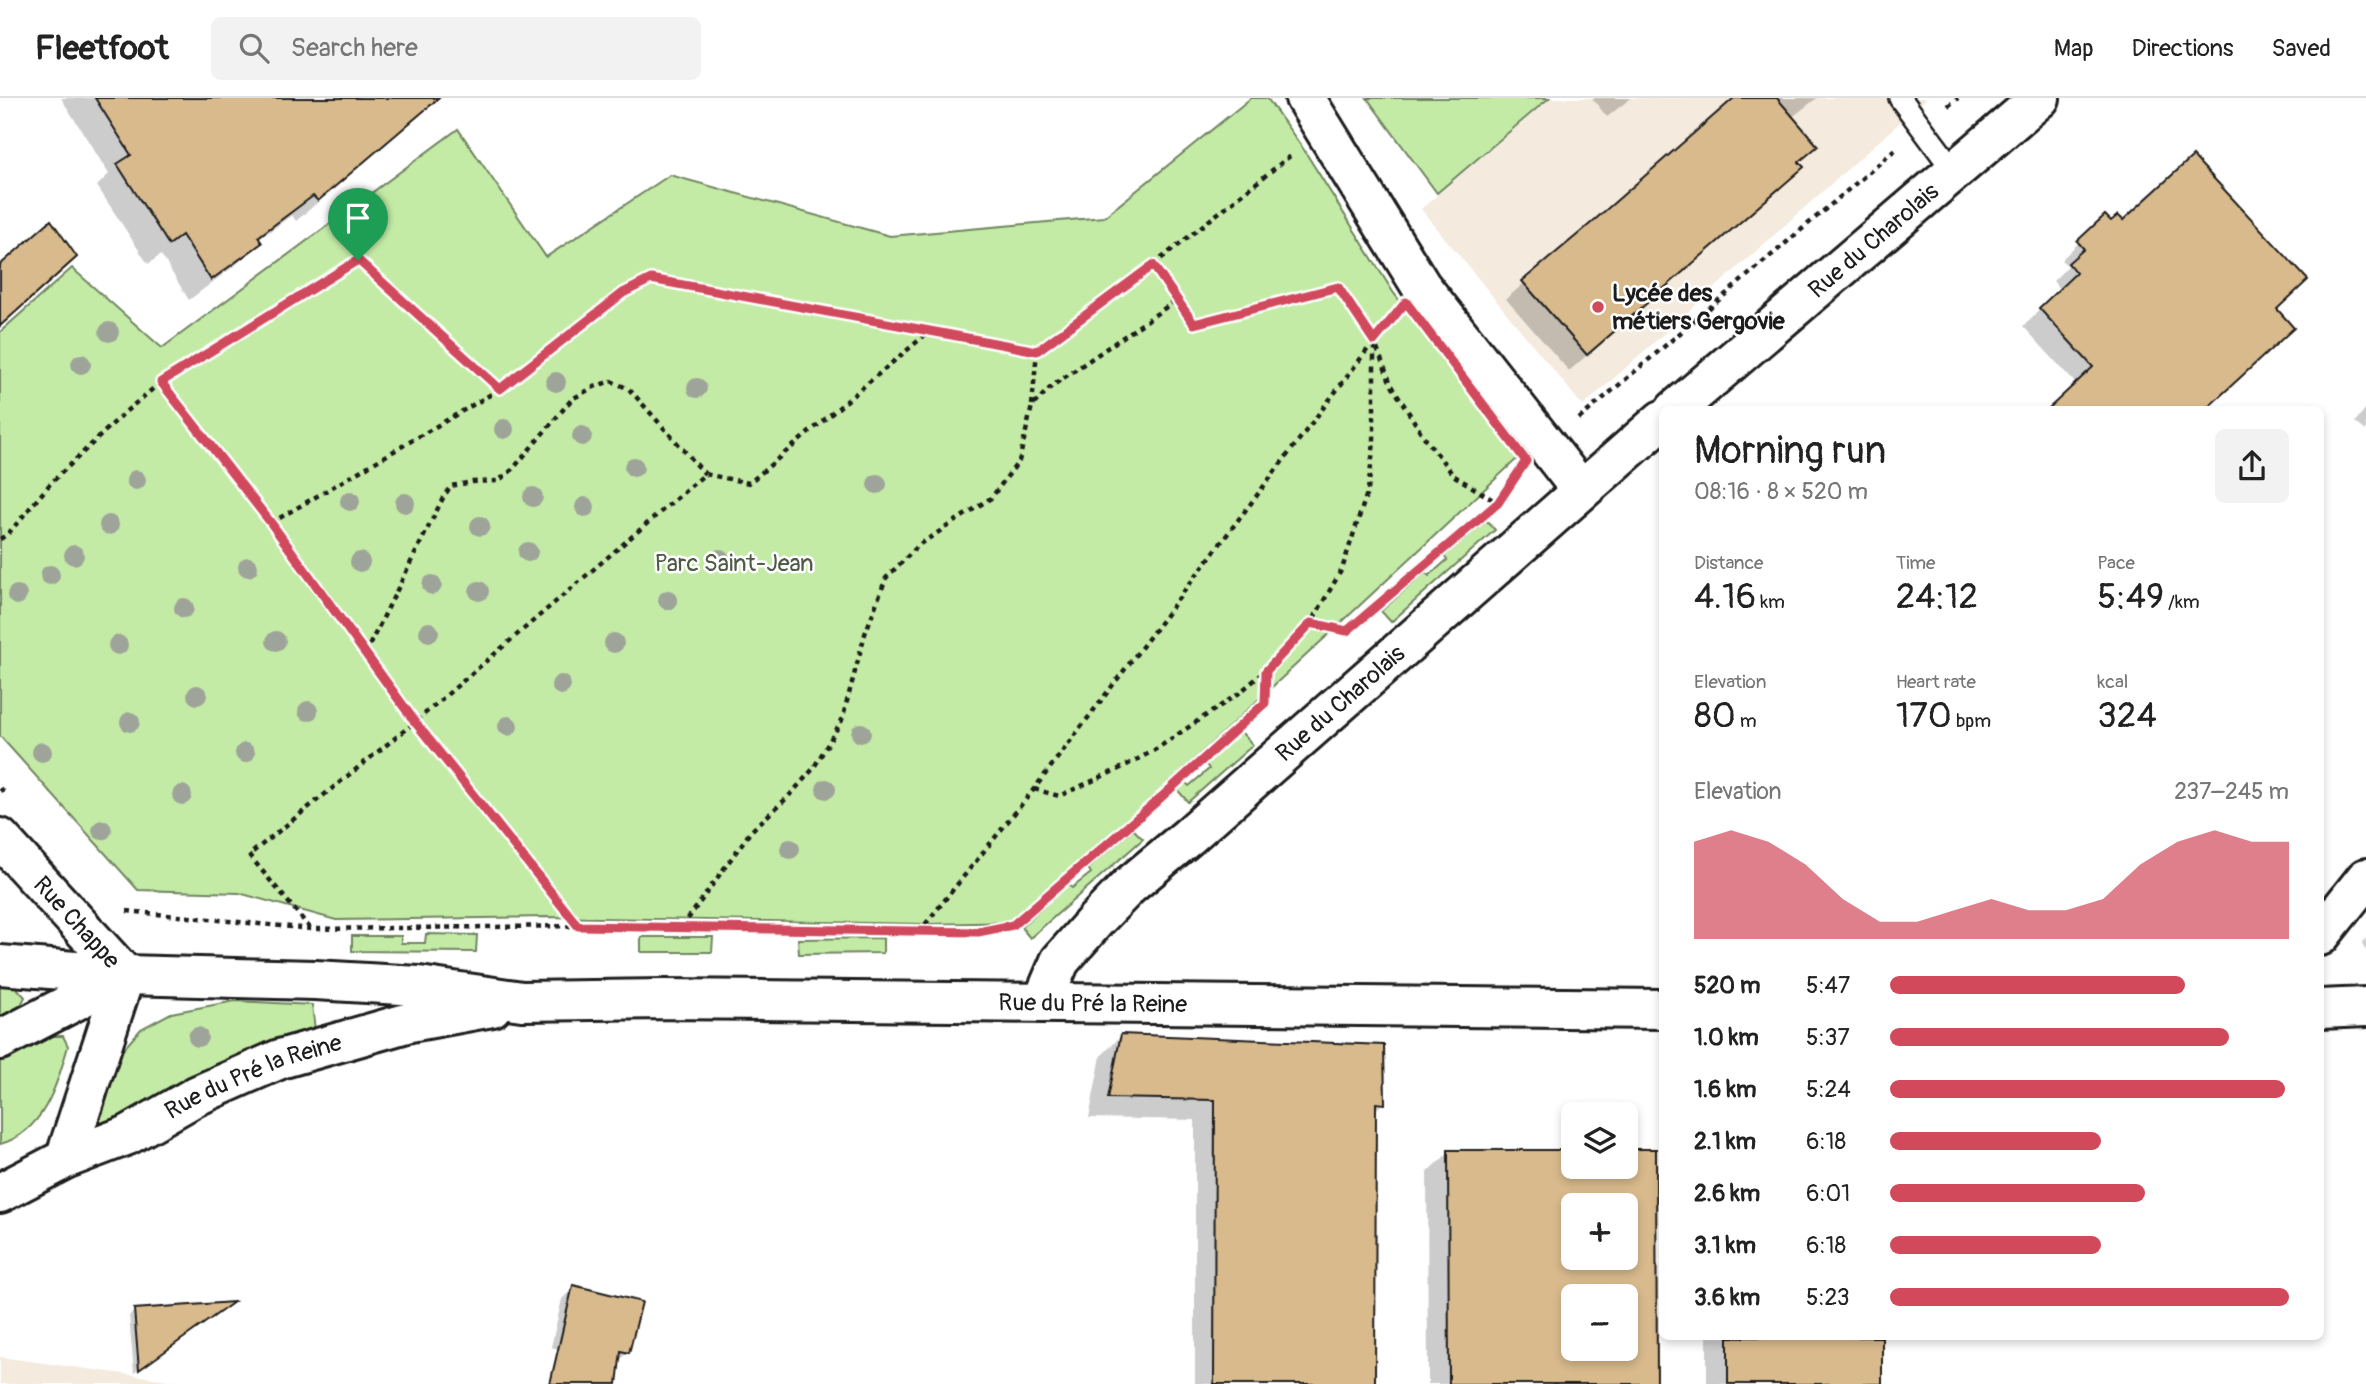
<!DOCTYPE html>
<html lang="en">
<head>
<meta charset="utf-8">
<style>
	body { margin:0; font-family:Pangolin,sans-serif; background:#f2f2f2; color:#222; height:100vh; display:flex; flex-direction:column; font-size:26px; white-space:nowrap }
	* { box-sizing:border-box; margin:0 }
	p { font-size:23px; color:#767676 }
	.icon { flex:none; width:38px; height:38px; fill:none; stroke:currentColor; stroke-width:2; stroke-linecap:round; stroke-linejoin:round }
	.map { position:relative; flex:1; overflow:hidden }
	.details { position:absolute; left:1659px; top:308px; width:665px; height:934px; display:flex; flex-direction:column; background:#fff; border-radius:10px; box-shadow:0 4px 10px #0003 }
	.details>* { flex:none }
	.buttons { position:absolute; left:1561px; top:1004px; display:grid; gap:14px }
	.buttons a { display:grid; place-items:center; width:77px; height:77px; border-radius:10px; background:#fff; box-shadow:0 4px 10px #0003; font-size:35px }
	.pin { position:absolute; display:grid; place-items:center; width:60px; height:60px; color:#fff; margin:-72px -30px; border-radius:50% 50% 50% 0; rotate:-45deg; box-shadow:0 0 7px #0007 }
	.pin .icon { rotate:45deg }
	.round { display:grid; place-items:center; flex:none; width:74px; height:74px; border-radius:10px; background:#f2f2f2 }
	.head { display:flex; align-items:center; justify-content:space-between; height:119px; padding:0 35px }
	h1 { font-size:38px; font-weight:600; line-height:52px }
	.figures { display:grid; grid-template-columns:repeat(3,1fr); gap:10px; height:119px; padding:7px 35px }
	.figures div { display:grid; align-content:center }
	.figures b { font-size:35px; font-weight:600 }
	.figures small { font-size:19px; font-weight:400 }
	.figures p { font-size:19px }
	.chart { height:196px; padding:14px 35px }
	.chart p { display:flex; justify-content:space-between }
	.chart svg { width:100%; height:126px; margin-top:7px; fill:#d1495b; opacity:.7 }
	ul { padding:0 35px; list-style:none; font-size:23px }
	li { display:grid; grid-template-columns:112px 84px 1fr; align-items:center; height:52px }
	li i { height:18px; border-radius:9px; background:#d1495b }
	header { display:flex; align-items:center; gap:42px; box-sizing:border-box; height:98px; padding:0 35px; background:#fff; border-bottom:2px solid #e0e0e0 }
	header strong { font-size:33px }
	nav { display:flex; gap:38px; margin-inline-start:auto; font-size:24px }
	.search { width:490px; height:63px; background:#f2f2f2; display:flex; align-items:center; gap:18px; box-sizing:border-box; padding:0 24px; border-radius:10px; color:#767676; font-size:26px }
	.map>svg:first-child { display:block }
	.built { fill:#f4eadd }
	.green { fill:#c4eba6; stroke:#708461; stroke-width:2 }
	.shadow { fill:#0003; fill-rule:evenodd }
	.building { fill:#d9ba8d; stroke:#1c1c1c; stroke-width:2; fill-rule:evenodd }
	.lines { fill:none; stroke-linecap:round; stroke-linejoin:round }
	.service-casing { stroke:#1c1c1c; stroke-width:26 }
	.minor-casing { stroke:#1c1c1c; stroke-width:44 }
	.secondary-casing { stroke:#1c1c1c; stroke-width:44 }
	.path { stroke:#1c1c1c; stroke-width:4.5; stroke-dasharray:5 5; stroke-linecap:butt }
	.service { stroke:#fff; stroke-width:21 }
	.minor { stroke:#fff; stroke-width:38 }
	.secondary { stroke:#fff; stroke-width:38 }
	.path-bridge { stroke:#1c1c1c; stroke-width:4.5; stroke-dasharray:5 5; stroke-linecap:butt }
	.tree { fill:#9ea499 }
	.route-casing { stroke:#fff; stroke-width:14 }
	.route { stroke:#d1495b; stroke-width:9 }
	.poi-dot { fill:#d1495b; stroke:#fff; stroke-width:2.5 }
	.labels { text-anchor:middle; stroke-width:5; stroke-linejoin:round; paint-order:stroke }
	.street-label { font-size:24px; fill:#1c1c1c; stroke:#fff }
	.poi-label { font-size:24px; font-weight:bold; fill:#1c1c1c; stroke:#fff; text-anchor:start }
	.park-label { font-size:24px; fill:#4e5a45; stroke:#fff }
</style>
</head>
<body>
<header>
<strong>Fleetfoot</strong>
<div class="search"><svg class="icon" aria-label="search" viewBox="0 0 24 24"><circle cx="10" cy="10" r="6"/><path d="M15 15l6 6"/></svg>Search here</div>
<nav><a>Map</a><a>Directions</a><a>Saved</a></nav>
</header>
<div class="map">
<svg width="2366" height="1286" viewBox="0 0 2366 1286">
	<rect width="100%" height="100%" fill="#fff"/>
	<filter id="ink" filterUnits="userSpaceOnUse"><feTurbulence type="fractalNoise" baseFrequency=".0143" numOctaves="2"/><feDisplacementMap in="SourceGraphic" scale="14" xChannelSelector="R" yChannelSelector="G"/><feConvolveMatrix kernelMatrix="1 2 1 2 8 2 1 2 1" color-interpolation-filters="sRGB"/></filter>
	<g filter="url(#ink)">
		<g class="built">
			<path d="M 1551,0 L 1927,0 L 1583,308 L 1421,111 Z"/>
			<path d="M 0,1259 L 197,1286 L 0,1286 Z"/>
		</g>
		<g class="green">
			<path d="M 1251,0 L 1267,0 L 1304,52 L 1393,194 L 1519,359 L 1020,824 L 925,826 L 546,819 L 336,822 L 239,795 L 138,792 L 0,638 L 0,234 L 72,170 L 162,250 L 458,31 L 546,159 L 670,77 L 890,138 L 1104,119 Z"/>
			<path d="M 1367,0 L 1549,0 L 1437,95 Z"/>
			<path d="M 1486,422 L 1495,432 L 1391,524 L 1381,513 L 1425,474 L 1429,478 L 1447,462 L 1444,458 Z"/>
			<path d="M 1241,634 L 1253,647 L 1188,704 L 1175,689 L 1183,682 L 1189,688 L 1209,671 L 1205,665 Z"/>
			<path d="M 1133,731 L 1143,741 L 1030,840 L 1021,829 L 1067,786 L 1072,790 L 1091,775 L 1088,770 Z"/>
			<path d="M 426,836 L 477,837 L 476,854 L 352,853 L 352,838 L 401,838 L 401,845 L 425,845 Z"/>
			<path d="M 641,839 L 713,839 L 712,854 L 641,854 Z"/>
			<path d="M 883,840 L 883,855 L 799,856 L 798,841 Z"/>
			<path d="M 0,884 L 14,887 L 25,899 L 16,917 L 0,923 Z"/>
			<path d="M 235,903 L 312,907 L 315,932 L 106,1038 L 94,1032 L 103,1015 L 120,955 L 141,931 L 171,915 Z"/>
			<path d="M 49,938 L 63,938 L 68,948 C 57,986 44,1034 0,1046 L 0,958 Z"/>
		</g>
		<g class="shadow">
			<path d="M 61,0 L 424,0 L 428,7 L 407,28 L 296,123 L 292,117 L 258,142 L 259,144 L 238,165 L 189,202 L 161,157 L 148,166 L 97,88 L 109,76 Z"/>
			<path d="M 1592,0 L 1631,0 L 1607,19 Z"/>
			<path d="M 1737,0 L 1817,0 L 1791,20 L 1798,65 L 1802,69 L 1569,273 L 1506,201 Z"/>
			<path d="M 2105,119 L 2111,125 L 2123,125 L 2306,182 L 2076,286 L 2023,228 L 2060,192 L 2053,183 L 2068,168 L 2061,162 Z"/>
			<path d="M 75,159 L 54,181 L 0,228 L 0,170 Z"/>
			<path d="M 2366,310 L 2366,333 L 2355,324 Z"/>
			<path d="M 2366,840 L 2366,853 L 2362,845 Z"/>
			<path d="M 1122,937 L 1383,1005 L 1374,1014 L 1374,1286 L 1195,1286 L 1195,1022 L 1089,1020 L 1101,958 Z"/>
			<path d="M 1573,1053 L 1573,1069 L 1626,1069 L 1626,1053 L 1654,1053 L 1655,1286 L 1428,1286 L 1427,1075 L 1449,1054 ZM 1573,1108 L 1626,1108 L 1626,1160 L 1573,1160 ZM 1573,1199 L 1626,1199 L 1626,1251 L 1573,1251 Z"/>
			<path d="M 574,1189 L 628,1254 L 616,1266 L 551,1249 L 562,1201 Z"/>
			<path d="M 226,1209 L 134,1275 L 129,1218 L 134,1213 Z"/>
			<rect x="1707" y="1239" width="174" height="47"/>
		</g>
		<g class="building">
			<path d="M 95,0 L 439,0 L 318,103 L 313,98 L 258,139 L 262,145 L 211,182 L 182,137 L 169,147 L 117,66 L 131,57 Z"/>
			<path d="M 1734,0 L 1777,0 L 1818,48 L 1799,64 L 1804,69 L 1587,257 L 1522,183 L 1583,132 Z"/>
			<path d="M 2193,58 L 2308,182 L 2277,211 L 2294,230 L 2205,312 L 2047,312 L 2093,269 L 2039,210 L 2076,175 L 2068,165 L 2084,151 L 2077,143 L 2105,117 L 2111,123 L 2118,117 L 2123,122 Z"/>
			<path d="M 51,122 L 77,159 L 0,228 L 0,167 Z"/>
			<path d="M 1121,936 L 1384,947 L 1385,1006 L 1376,1005 L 1375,1286 L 1214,1286 L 1215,1002 L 1108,1000 Z"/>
			<path d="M 1626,1051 L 1656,1051 L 1657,1286 L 1449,1286 L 1448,1052 L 1573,1052 L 1573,1069 L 1626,1069 ZM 1573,1108 L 1626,1108 L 1626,1160 L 1573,1160 ZM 1573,1199 L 1626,1199 L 1626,1251 L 1573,1251 Z"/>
			<path d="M 573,1187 L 642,1204 L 629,1255 L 621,1253 L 617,1286 L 550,1286 Z"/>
			<path d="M 234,1204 L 139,1272 L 134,1211 Z"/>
			<rect x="1728" y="1239" width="154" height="47"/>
		</g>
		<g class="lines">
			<g class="service-casing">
				<path id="service" d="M 1900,0 L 1954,73"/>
			</g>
			<g class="minor-casing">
				<g id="minor">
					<path d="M 1305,0 L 1421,188 L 1581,392"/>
					<path id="s1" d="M 1675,312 L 2040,0"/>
					<path id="s2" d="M 0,740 L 125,877"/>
					<path d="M 2320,838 L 2366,780"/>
					<path d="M 0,867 L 125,877"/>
					<path id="s3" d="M 1042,905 L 1060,863 L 1096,822 L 1129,788 L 1188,739 L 1662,322"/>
					<path d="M 65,1061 L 125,877"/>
				</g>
			</g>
			<g class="secondary-casing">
				<g id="secondary">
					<path d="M 2320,911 L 2366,909"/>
					<path id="s4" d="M 0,942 L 125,877 L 315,882 L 419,888 L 522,903 L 664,901 L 1662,911"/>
					<path id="s5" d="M 0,1095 L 65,1061 L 128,1037 L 196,998 L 280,961 L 410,924 L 492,909"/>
				</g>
			</g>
			<g class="path">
				<path d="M 1948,8 L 1958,0"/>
				<path d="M 1153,167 L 1178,201"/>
				<path d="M 161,284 L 271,425 L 415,624 L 577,827"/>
				<path d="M 1032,307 L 1037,253"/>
				<path d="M 1579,321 L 1895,52"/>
				<path d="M 271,425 L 500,291 L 623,195 L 651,181 L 1037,253 L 1153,167 L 1290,58"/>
				<path d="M 0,441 L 8,436 L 50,386 L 124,315 L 161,284 L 358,162 L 500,291"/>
				<path d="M 1311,525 L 1347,533 L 1498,405 L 1516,378"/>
				<path d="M 365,556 L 444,398 L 451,388 L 472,384 L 498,383 L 512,372 L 572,301 L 594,289 L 611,283 L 629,291 L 705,376"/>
				<path d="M 0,690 L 7,697"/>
				<path d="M 1034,691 L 1059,698 L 1121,670 L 1153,653 L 1238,596 L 1271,568 L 1311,525 L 1342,471 L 1368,392 L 1374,344 L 1374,247"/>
				<path d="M 127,813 L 311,831 L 578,828 L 978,834 L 1013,826 L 1156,704 L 1265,605 L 1266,573"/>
				<path d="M 682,829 L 751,733 L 788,699 L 813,671 L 842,622 L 865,536 L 886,480 L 920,446 L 991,400 L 1019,363 L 1032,308 L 1052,288 L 1178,201 L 1194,226 L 1338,189 L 1374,243 L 1391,286 L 1422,336 L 1453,377 L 1498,405"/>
				<path d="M 310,830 L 249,757 L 415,624 L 705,376 L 749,385 L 931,232"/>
			</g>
			<use href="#service" class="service"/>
			<use href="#minor" class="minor"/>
			<use href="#secondary" class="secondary"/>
			<path class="path-bridge" d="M 919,834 L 1034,691 L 1374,243 L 1406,204"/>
		</g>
		<g class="tree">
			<circle cx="109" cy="234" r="10"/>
			<circle cx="81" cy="266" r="10"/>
			<circle cx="556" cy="284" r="10"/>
			<circle cx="697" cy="290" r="10"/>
			<circle cx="504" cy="331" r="10"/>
			<circle cx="582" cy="338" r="10"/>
			<circle cx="634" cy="369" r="10"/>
			<circle cx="136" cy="382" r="10"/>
			<circle cx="877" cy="386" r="10"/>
			<circle cx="533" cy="399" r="10"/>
			<circle cx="350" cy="403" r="10"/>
			<circle cx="405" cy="405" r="10"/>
			<circle cx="585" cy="409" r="10"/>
			<circle cx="109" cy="427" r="10"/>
			<circle cx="480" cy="428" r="10"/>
			<circle cx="528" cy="454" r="10"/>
			<circle cx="74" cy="457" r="10"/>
			<circle cx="720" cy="461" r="10"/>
			<circle cx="360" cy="464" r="10"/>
			<circle cx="248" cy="469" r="10"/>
			<circle cx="50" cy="477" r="10"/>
			<circle cx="432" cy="487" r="10"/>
			<circle cx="479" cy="493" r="10"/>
			<circle cx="17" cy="497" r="10"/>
			<circle cx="668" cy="502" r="10"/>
			<circle cx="184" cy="510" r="10"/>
			<circle cx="429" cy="534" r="10"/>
			<circle cx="276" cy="543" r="10"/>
			<circle cx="614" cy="545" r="10"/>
			<circle cx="118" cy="547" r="10"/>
			<circle cx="561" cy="587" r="10"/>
			<circle cx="197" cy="597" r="10"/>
			<circle cx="308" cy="613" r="10"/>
			<circle cx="130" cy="624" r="10"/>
			<circle cx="508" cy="628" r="10"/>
			<circle cx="861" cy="635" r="10"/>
			<circle cx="42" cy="654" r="10"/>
			<circle cx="245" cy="655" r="10"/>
			<circle cx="826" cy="691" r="10"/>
			<circle cx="182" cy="697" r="10"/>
			<circle cx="102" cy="732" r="10"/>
			<circle cx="790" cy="751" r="10"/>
			<circle cx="198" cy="939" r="10"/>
		</g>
	</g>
	<g class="lines" filter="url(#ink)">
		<g class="route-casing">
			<path id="route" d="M 358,162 L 500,291 L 623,195 L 651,181 L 1037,253 L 1153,167 L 1194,226 L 1338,189 L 1374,243 L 1406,204 L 1526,363 L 1498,405 L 1347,533 L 1311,525 L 1266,573 L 1265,605 L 1156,704 L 1013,827 L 978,834 L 578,828 L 415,624 L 271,425 L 161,284 Z"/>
		</g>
		<use href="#route" class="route"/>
	</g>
	<circle class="poi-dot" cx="1598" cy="209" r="7"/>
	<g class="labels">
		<g class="street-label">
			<text dy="8" stroke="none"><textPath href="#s1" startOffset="261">Rue du Charolais</textPath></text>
			<text dy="8" stroke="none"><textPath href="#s3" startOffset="427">Rue du Charolais</textPath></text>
			<text dy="8" stroke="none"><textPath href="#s2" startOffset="114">Rue Chappe</textPath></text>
			<text dy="8" stroke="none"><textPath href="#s4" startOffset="1110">Rue du Pré la Reine</textPath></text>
			<text dy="8" stroke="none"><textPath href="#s5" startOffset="280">Rue du Pré la Reine</textPath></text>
		</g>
		<g class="poi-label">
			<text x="1612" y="203">Lycée des<tspan x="1612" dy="28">métiers Gergovie</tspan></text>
		</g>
		<g class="park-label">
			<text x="734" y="473">Parc Saint-Jean</text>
		</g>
	</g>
</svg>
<div class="buttons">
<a><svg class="icon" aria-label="layers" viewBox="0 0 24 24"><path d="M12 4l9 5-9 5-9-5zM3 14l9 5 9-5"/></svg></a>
<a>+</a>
<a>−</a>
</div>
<div class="pin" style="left:358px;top:162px;background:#1e9e55"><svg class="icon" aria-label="arrive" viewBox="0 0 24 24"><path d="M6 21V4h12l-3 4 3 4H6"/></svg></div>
<section class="details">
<div class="head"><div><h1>Morning run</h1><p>08:16 · 8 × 520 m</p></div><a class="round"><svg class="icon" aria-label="share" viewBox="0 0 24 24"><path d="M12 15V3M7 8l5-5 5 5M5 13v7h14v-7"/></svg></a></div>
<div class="figures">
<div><p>Distance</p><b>4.16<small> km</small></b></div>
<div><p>Time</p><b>24:12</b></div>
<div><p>Pace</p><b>5:49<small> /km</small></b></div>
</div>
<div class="figures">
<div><p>Elevation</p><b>80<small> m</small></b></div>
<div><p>Heart rate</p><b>170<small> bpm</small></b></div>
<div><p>kcal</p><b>324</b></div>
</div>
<div class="chart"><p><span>Elevation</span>237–245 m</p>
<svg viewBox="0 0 160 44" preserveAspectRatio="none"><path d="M0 44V10L10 6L20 10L30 18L40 30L50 38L60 38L70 34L80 30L90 34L100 34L110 30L120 18L130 10L140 6L150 10L160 10V44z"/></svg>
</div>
<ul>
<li><b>520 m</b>5:47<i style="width:74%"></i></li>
<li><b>1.0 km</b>5:37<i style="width:85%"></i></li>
<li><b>1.6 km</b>5:24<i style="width:99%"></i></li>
<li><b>2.1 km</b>6:18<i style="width:53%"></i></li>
<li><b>2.6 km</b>6:01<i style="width:64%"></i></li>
<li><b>3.1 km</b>6:18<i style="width:53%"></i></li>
<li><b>3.6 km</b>5:23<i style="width:100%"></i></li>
</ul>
</section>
</div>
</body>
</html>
